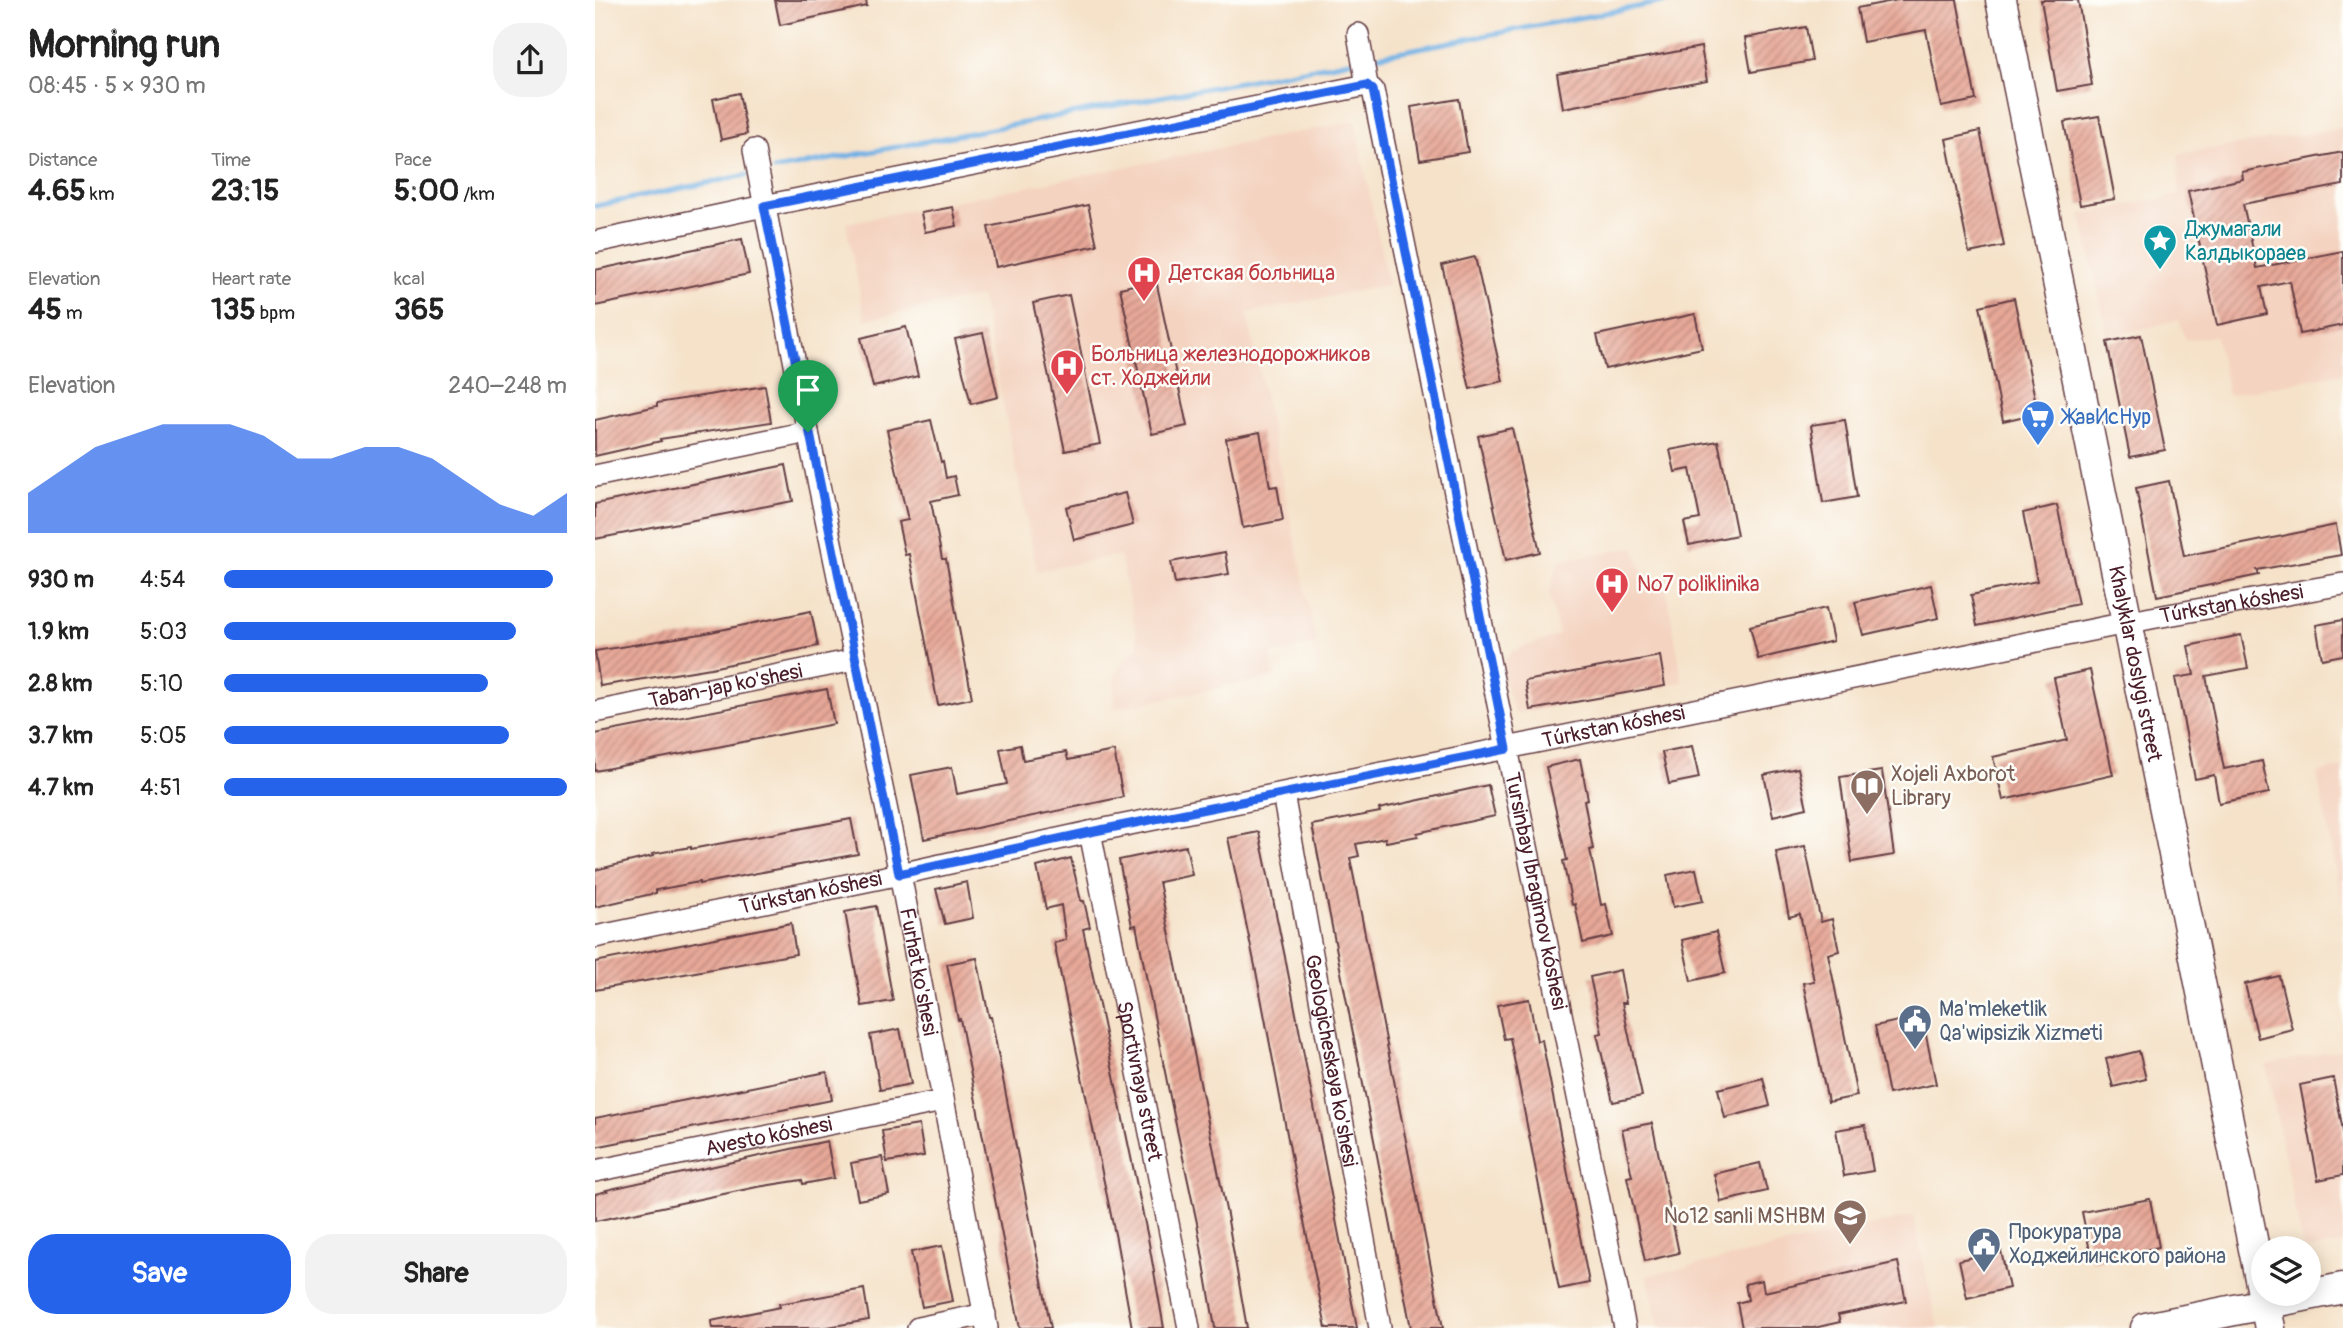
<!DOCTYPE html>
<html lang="en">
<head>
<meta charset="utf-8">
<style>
	body { margin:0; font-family:Pangolin,sans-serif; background:#f2f2f2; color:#222; height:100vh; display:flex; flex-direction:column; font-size:26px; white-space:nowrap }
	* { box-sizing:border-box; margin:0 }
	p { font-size:23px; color:#767676 }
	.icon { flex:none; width:38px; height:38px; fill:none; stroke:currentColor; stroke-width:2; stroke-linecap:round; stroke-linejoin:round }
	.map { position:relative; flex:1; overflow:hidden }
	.side { display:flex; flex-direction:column; background:#fff; width:595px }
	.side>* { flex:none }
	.controls { position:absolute; left:1656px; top:1236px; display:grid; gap:14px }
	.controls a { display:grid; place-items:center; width:70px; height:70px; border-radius:50%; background:#fff; box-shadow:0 4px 18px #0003; font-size:35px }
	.pin { position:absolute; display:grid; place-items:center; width:60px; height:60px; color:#fff; margin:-72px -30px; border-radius:50% 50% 50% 0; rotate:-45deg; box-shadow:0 0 7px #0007 }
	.pin .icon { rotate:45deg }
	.round { display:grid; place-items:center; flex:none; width:74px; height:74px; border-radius:28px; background:#f2f2f2 }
	.summary { display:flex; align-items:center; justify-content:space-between; height:119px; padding:0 28px }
	h1 { font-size:38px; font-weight:700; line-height:52px }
	.figures { display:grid; grid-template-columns:repeat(3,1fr); gap:10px; height:119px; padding:7px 28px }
	.figures div { display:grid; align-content:center }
	.figures b { font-size:30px; font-weight:700 }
	.figures small { font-size:19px; font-weight:400 }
	.figures p { font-size:19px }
	.chart { height:196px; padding:14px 28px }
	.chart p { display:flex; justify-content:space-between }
	.chart svg { width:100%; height:126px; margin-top:7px; fill:#2563eb; opacity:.7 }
	.cta { display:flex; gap:14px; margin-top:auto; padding:14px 28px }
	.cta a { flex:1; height:80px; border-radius:28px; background:#2563eb; color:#fff; font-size:28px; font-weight:700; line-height:80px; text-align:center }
	.cta a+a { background:#f2f2f2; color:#222 }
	ul { padding:0 28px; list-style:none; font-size:23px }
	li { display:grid; grid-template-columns:112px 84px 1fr; align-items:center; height:52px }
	li i { height:18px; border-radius:9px; background:#2563eb }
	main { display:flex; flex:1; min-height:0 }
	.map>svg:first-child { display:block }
	.built { fill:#f4d3c0 }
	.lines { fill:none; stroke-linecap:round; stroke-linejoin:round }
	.stream { stroke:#71b0e4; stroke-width:5 }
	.building { fill:url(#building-hatch) }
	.street-casing { stroke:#643c43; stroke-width:24 }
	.secondary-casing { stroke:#643c43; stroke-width:33 }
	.street { stroke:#fff; stroke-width:21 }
	.secondary { stroke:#fff; stroke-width:30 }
	.route-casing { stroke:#fff; stroke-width:14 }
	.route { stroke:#2563eb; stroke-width:9 }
	.labels { text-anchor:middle; stroke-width:5; stroke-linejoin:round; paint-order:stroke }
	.culture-label { font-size:21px; fill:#0d838f; stroke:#fdfcf7; text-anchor:start }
	.health-label { font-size:21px; fill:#be3a42; stroke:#fdfcf7; text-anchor:start }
	.shop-label { font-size:21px; fill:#366cbe; stroke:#fdfcf7; text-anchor:start }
	.street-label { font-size:21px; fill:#4a1f2b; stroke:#fdfcf7 }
	.education-label { font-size:21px; fill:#785e54; stroke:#fdfcf7; text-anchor:start }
	.service-label { font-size:21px; fill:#4e5e75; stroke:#fdfcf7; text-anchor:start }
</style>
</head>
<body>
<main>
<section class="side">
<div class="summary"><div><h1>Morning run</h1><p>08:45 · 5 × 930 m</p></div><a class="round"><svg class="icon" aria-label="share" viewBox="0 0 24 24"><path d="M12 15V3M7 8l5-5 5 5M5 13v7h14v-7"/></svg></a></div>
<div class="figures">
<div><p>Distance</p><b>4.65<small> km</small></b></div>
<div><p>Time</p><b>23:15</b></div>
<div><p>Pace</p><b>5:00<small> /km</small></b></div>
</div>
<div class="figures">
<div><p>Elevation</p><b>45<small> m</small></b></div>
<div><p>Heart rate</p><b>135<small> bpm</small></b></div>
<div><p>kcal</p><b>365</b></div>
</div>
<div class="chart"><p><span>Elevation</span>240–248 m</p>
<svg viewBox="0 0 160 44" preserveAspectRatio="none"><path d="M0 44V30L10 22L20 14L30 10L40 6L50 6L60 6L70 10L80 18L90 18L100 14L110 14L120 18L130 26L140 34L150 38L160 30V44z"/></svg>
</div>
<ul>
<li><b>930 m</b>4:54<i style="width:96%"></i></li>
<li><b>1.9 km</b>5:03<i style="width:85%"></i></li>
<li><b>2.8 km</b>5:10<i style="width:77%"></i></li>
<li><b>3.7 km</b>5:05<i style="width:83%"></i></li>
<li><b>4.7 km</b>4:51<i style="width:100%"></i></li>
</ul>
<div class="cta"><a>Save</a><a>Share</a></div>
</section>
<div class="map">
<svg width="1748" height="1328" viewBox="0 0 1748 1328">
	<defs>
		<pattern id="building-hatch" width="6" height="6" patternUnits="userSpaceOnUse" patternTransform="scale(1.75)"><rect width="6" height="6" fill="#e7a898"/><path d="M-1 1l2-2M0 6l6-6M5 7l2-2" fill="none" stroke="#bd887c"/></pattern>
	</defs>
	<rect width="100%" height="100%" fill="#fdfcf7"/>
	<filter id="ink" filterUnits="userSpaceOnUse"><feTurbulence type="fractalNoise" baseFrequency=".0143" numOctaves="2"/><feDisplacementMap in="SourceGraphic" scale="14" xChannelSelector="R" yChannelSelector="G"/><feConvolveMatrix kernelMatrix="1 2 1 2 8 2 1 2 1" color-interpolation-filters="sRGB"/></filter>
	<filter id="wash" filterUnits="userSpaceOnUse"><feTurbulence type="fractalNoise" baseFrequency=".00686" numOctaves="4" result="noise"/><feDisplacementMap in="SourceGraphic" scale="28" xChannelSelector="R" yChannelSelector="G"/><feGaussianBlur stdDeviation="1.57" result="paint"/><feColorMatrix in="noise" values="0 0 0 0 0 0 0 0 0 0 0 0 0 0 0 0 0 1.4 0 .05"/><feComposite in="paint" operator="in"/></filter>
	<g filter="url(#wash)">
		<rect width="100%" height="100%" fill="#f5e2c9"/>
		<g class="built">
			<path d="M 760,121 L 793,285 L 652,313 L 722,644 L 676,654 L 680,677 L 519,709 L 519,682 L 523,669 L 532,657 L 544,646 L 525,555 L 442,571 L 386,296 L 270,320 L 251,223 Z"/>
			<path d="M 1748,128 L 1748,373 L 1633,395 L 1621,336 L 1590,340 L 1584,320 L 1513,337 L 1486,214 L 1584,195 L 1583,154 Z"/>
			<path d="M 1039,547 L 1053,587 L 1070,583 L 1088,682 L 920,713 L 904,665 L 918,651 L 964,635 L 954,594 L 964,561 Z"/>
			<path d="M 1748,767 L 1748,910 L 1722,773 Z"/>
			<path d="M 1748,1049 L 1748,1243 L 1713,1250 L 1713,1248 L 1708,1248 L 1671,1065 Z"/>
			<path d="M 1318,1216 L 1343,1328 L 1064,1328 L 1052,1276 Z"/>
		</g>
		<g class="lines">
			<g class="stream">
				<path d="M 771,58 L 1079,0"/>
				<path d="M 179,170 L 761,60"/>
				<path d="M 0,206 L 152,175"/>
			</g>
		</g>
		<g id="blocks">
			<g class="building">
				<path d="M 180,0 L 271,0 L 272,6 L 185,25 Z"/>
				<path d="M 1303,0 L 1362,0 L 1381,100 L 1346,107 L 1331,30 L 1268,42 L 1262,8 Z"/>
				<path d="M 1446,0 L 1483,0 L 1497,85 L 1462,91 Z"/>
				<path d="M 1211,27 L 1217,61 L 1156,72 L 1150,38 Z"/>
				<path d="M 1106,47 L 1112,81 L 968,108 L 962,74 Z"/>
				<path d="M 144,93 L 152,134 L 126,140 L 118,99 Z"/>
				<path d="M 864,99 L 873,152 L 825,160 L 816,107 Z"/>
				<path d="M 1504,116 L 1520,199 L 1485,205 L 1469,122 Z"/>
				<path d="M 1385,131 L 1409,246 L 1374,253 L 1351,139 Z"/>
				<path d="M 1748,152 L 1748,185 L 1648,204 L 1662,268 L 1748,251 L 1748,325 L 1705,334 L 1695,281 L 1666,287 L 1672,314 L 1622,325 L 1593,191 L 1648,179 L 1647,172 Z"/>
				<path d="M 493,205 L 502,245 L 401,267 L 393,227 Z"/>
				<path d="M 358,207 L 362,226 L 330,232 L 326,213 Z"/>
				<path d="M 147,239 L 154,274 L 0,306 L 0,270 Z"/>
				<path d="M 880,257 L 908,381 L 875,389 L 847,265 Z"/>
				<path d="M 561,280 L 592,426 L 557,434 L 525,288 Z"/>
				<path d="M 474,295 L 505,444 L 470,451 L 438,303 Z"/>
				<path d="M 1419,298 L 1443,413 L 1408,421 L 1385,306 Z"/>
				<path d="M 1100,314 L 1107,348 L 1010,369 L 1002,335 Z"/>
				<path d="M 311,327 L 323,376 L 278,387 L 266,338 Z"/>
				<path d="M 388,333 L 403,397 L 376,404 L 360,339 Z"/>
				<path d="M 1546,335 L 1570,450 L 1535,457 L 1512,342 Z"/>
				<path d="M 170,386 L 176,422 L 65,439 L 66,441 L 0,456 L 0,420 L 62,406 L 62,403 Z"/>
				<path d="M 336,420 L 346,462 L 348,461 L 351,478 L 359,476 L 363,495 L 336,501 L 347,559 L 351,559 L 377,698 L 343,705 L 314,554 L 310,555 L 303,522 L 313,520 L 292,430 Z"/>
				<path d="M 1250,420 L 1262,497 L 1228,503 L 1216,425 Z"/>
				<path d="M 917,428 L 945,552 L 911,560 L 883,436 Z"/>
				<path d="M 665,432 L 675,487 L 682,486 L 688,520 L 648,528 L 631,439 Z"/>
				<path d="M 1123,441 L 1142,535 L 1094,545 L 1089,522 L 1105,519 L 1095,469 L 1080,472 L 1075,450 Z"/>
				<path d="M 191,465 L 198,501 L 0,539 L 0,504 Z"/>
				<path d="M 1574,481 L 1589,556 L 1741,525 L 1746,555 L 1662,570 L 1664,575 L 1562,596 L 1541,488 Z"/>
				<path d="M 530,493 L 538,525 L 479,540 L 471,507 Z"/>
				<path d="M 1462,505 L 1483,604 L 1382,626 L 1376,595 L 1442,581 L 1428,513 Z"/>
				<path d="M 630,552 L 634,574 L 580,583 L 576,562 Z"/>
				<path d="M 1336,585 L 1343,618 L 1268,635 L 1260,602 Z"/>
				<path d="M 1231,608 L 1238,641 L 1163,659 L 1155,626 Z"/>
				<path d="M 216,611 L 223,646 L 116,668 L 5,686 L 0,651 L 106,634 Z"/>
				<path d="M 1748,620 L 1748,655 L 1727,659 L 1721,625 Z"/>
				<path d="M 1646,635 L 1653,668 L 1611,676 L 1629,769 L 1667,761 L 1674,793 L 1624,803 L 1619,775 L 1600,779 L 1580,678 L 1599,675 L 1593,646 Z"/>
				<path d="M 1065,656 L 1070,686 L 935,710 L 930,681 Z"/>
				<path d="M 1495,670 L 1518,775 L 1408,800 L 1398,757 L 1472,740 L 1459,678 Z"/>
				<path d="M 232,689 L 239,724 L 0,771 L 0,734 Z"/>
				<path d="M 425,745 L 428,760 L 471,752 L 473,760 L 519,751 L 528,797 L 329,839 L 316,775 L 357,767 L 362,794 L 412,784 L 405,749 Z"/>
				<path d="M 1097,746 L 1104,778 L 1074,784 L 1067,752 Z"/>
				<path d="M 985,759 L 993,799 L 989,800 L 998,849 L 995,850 L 1006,905 L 1011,904 L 1018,936 L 988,943 L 980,904 L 977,905 L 968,861 L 972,860 L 951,767 Z"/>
				<path d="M 1203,768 L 1212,808 L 1178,816 L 1169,775 Z"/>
				<path d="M 1287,771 L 1299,855 L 1257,862 L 1245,777 Z"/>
				<path d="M 893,785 L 900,816 L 822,833 L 823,836 L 791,842 L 790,838 L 761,844 L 764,856 L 755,858 L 848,1328 L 816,1328 L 717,825 L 785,812 L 784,809 Z"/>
				<path d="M 256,819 L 263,854 L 104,884 L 104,882 L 61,890 L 61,893 L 0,907 L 0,870 L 58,856 L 57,854 L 96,847 L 96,849 Z"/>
				<path d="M 664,832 L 690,957 L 762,1328 L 731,1328 L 705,1202 L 660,966 L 633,838 Z"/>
				<path d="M 591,846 L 597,875 L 564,882 L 632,1215 L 652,1328 L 620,1328 L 602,1223 L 575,1097 L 541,925 L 537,926 L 524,860 Z"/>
				<path d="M 1210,846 L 1226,922 L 1237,919 L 1244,951 L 1233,954 L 1262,1096 L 1233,1102 L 1208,983 L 1219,981 L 1205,914 L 1194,917 L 1181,852 Z"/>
				<path d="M 476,858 L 486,901 L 489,901 L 495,927 L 488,929 L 553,1238 L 569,1328 L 537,1328 L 521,1239 L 459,943 L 471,940 L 466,905 L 451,909 L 442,867 Z"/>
				<path d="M 1101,869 L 1108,901 L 1078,907 L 1072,875 Z"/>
				<path d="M 372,882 L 378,918 L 350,924 L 341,889 Z"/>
				<path d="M 281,906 L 298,1001 L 267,1006 L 250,912 Z"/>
				<path d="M 196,923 L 201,954 L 0,990 L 0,962 Z"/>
				<path d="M 1121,932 L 1130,973 L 1096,981 L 1087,940 Z"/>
				<path d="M 382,958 L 394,1017 L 396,1017 L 456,1328 L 425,1328 L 365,1019 L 363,1020 L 352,964 Z"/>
				<path d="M 1025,970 L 1031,1003 L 1027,1003 L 1047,1096 L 1018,1102 L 1002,1034 L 1007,1033 L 995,977 Z"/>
				<path d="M 1684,976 L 1697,1029 L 1663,1038 L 1650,984 Z"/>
				<path d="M 934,999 L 942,1041 L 947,1040 L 994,1283 L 964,1289 L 915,1038 L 909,1039 L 902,1005 Z"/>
				<path d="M 1327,1016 L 1341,1084 L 1294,1094 L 1280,1026 Z"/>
				<path d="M 305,1029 L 316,1084 L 285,1090 L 275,1035 Z"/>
				<path d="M 1544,1051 L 1551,1079 L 1518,1087 L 1511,1059 Z"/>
				<path d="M 232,1072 L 237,1100 L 0,1147 L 0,1118 Z"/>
				<path d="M 1168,1078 L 1175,1106 L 1130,1118 L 1123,1089 Z"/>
				<path d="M 1738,1078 L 1748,1131 L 1748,1175 L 1723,1180 L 1705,1085 Z"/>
				<path d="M 1057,1123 L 1084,1253 L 1050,1261 L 1032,1177 L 1037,1176 L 1027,1129 Z"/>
				<path d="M 324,1125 L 329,1156 L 292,1162 L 287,1131 Z"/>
				<path d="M 1270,1125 L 1278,1171 L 1249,1176 L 1241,1130 Z"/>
				<path d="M 232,1141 L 239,1178 L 208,1184 L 207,1180 L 162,1187 L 0,1221 L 0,1194 L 12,1191 L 11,1190 Z"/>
				<path d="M 287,1157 L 294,1194 L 263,1200 L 256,1163 Z"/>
				<path d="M 1165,1163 L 1172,1191 L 1126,1202 L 1119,1174 Z"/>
				<path d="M 1555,1199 L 1564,1247 L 1497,1261 L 1487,1212 Z"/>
				<path d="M 347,1246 L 358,1301 L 327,1307 L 316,1252 Z"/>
				<path d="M 1406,1251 L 1414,1288 L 1372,1298 L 1364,1260 Z"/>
				<path d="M 1303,1262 L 1311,1301 L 1243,1315 L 1245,1322 L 1219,1328 L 1147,1328 L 1142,1303 L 1153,1300 L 1150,1284 L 1167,1280 L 1169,1292 Z"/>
				<path d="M 269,1289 L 274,1320 L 227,1328 L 117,1328 L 116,1321 L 185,1307 L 184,1304 Z"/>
			</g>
		</g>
	</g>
	<g filter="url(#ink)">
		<use href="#blocks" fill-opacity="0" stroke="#643c43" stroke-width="2"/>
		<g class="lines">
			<g class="street-casing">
				<g id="street">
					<path id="s1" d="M 763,34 L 772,85 L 778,90 L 1030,1328"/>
					<path id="s2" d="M 159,150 L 213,432 L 305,874 L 392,1328"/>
					<path d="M 0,242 L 169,206 L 772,85"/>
					<path d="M 0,476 L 213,432"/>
					<path id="s3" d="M 0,712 L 259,660"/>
					<path id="s4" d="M 688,794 L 785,1328"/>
					<path id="s5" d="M 495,832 L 594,1328"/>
					<path id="s6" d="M 0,937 L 305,874 L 495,832 L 1556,618 L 1748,584"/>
					<path id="s7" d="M 0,1171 L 348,1101"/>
					<path d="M 323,1328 L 390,1314"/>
				</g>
			</g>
			<g class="secondary-casing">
				<g id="secondary">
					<path id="s8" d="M 1406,0 L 1675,1328"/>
					<path d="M 1551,1328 L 1748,1288"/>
				</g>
			</g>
			<use href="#street" class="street"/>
			<use href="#secondary" class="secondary"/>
		</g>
	</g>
	<g class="lines" filter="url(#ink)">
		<g class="route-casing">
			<path id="route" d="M 772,85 L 778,90 L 912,749 L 495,832 L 304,874 L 169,206 Z"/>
		</g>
		<use href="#route" class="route"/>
	</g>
	<defs>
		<g id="sight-pin" transform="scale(1.75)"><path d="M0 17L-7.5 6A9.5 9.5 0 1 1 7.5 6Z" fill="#0f9aa8" stroke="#fdfcf7"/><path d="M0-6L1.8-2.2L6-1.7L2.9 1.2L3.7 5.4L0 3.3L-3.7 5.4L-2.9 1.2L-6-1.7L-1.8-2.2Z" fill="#fff"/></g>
		<g id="hospital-pin" transform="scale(1.75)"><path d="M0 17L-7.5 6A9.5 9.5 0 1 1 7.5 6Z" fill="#e0444e" stroke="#fdfcf7"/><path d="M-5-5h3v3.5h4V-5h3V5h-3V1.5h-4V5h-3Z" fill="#fff"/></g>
		<g id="supermarket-pin" transform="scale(1.75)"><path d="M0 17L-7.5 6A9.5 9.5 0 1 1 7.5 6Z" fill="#3f7fe0" stroke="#fdfcf7"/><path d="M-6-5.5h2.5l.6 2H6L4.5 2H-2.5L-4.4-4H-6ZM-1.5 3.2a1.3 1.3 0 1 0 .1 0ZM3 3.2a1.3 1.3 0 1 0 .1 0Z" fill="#fff"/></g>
		<g id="library-pin" transform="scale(1.75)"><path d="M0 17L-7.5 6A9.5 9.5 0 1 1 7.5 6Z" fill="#8d6e63" stroke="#fdfcf7"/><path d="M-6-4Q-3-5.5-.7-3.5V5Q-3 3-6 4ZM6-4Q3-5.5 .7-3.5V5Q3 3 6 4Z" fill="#fff"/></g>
		<g id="civic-pin" transform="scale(1.75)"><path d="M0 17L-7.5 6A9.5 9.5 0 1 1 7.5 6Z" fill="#5c6f8a" stroke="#fdfcf7"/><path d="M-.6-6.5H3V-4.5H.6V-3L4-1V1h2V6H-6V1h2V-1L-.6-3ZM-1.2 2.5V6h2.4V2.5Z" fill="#fff"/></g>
		<g id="school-pin" transform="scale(1.75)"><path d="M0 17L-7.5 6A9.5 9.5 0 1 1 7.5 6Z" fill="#8d6e63" stroke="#fdfcf7"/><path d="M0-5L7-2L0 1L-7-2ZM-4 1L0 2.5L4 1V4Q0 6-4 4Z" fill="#fff"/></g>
	</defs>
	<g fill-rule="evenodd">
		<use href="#sight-pin" x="1565" y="241"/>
		<use href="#hospital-pin" x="549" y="273"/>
		<use href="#hospital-pin" x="472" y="366"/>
		<use href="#supermarket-pin" x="1443" y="417"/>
		<use href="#hospital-pin" x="1017" y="584"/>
		<use href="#library-pin" x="1272" y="786"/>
		<use href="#civic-pin" x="1320" y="1021"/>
		<use href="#school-pin" x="1255" y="1216"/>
		<use href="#civic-pin" x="1389" y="1244"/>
	</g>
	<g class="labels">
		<g class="culture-label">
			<text x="1590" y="236">Джумагали<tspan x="1590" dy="24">Калдыкораев</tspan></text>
		</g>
		<g class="health-label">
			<text x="574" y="280">Детская больница</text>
			<text x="496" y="361">Больница железнодорожников<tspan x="496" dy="24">ст. Ходжейли</tspan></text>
			<text x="1042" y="591">№7 poliklinika</text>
		</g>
		<g class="shop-label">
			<text x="1468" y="424">ЖавИсНур</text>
		</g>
		<g class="street-label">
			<text dy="7" stroke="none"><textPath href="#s6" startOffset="1670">Túrkstan kóshesi</textPath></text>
			<text dy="7" stroke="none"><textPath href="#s8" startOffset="677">Khalyklar doslygi street</textPath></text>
			<text dy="7" stroke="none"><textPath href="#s3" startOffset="133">Taban-jap ko'shesi</textPath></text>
			<text dy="7" stroke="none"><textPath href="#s6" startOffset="1040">Túrkstan kóshesi</textPath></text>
			<text dy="7" stroke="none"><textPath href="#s1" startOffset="877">Tursinbay Ibragimov kóshesi</textPath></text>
			<text dy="7" stroke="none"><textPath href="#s6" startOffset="220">Túrkstan kóshesi</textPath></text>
			<text dy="7" stroke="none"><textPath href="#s2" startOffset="838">Furhat ko'shesi</textPath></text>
			<text dy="7" stroke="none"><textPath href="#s4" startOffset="271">Geologicheskaya ko'shesi</textPath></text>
			<text dy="7" stroke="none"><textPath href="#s5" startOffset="254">Sportivnaya street</textPath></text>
			<text dy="7" stroke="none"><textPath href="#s7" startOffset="177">Avesto kóshesi</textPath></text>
		</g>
		<g class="education-label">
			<text x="1296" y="781">Xojeli Axborot<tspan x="1296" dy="24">Library</tspan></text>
			<text x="1230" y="1223" text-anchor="end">№12 sanli MSHBM</text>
		</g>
		<g class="service-label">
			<text x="1344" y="1016">Ma'mleketlik<tspan x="1344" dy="24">Qa'wipsizik Xizmeti</tspan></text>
			<text x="1414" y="1239">Прокуратура<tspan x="1414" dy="24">Ходжейлинского района</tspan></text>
		</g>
	</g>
</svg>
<div class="controls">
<a><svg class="icon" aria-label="layers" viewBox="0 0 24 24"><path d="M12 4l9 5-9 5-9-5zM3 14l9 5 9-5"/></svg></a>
</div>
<div class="pin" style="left:213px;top:432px;background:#1e9e55"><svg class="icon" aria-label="arrive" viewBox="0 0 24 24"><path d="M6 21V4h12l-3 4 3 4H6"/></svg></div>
</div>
</main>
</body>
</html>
